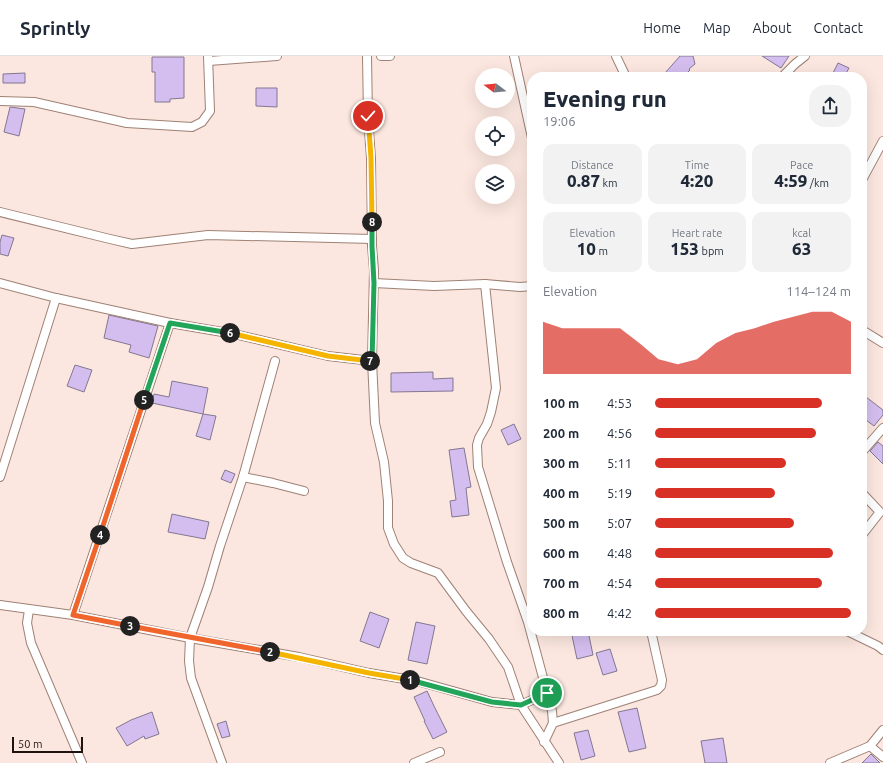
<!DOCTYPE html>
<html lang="en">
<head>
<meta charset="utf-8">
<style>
	body { margin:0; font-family:Ubuntu,sans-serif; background:#f2f2f3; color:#1f2937; height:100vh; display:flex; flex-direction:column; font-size:15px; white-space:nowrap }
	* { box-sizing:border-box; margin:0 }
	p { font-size:13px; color:#747a83 }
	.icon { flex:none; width:22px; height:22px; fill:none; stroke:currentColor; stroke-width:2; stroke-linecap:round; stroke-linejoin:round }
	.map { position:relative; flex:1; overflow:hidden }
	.sheet { position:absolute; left:527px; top:16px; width:340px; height:564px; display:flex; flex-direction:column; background:#fff; border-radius:16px; box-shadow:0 4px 16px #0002 }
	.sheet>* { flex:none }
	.needle { width:26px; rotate:286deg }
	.tools { position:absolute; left:475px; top:12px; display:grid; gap:8px }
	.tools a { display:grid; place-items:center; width:40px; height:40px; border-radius:50%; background:#fff; box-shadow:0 4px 16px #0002; font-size:20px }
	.scale { position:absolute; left:12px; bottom:10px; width:71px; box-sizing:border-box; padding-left:4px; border:2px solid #1e130f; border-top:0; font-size:11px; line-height:14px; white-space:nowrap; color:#1e130f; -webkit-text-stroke:3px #fbe7df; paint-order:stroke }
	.pin { position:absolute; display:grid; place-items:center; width:34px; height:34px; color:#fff; margin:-17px; border:2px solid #fff; border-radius:50%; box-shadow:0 1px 4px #0007 }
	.km { position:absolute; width:20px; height:20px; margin:-10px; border-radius:50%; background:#222; color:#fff; font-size:11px; line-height:20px; text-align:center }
	.round { display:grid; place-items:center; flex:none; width:42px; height:42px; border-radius:16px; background:#f2f2f3 }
	.headline { display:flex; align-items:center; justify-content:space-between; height:68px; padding:0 16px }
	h1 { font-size:22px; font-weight:800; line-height:30px }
	.metrics { display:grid; grid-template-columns:repeat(3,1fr); gap:6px; height:68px; padding:4px 16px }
	.metrics div { display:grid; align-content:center; border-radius:10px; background:#f2f2f3; text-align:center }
	.metrics b { font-size:17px; font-weight:800 }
	.metrics small { font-size:11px; font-weight:400 }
	.metrics p { font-size:11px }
	.chart { height:112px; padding:8px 16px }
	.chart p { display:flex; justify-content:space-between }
	.chart svg { width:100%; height:72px; margin-top:4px; fill:#d93025; opacity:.7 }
	ul { padding:0 16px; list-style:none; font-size:13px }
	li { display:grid; grid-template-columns:64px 48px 1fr; align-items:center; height:30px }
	li i { height:10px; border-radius:5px; background:#d93025 }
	header { display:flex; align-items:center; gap:24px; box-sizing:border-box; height:56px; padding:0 20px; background:#fff; border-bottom:1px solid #e0e1e3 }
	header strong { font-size:19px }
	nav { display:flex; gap:22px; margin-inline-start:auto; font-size:14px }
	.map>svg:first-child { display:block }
	.building { fill:#d4beef; stroke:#837791 }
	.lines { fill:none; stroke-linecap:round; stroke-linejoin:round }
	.street-casing { stroke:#9f8175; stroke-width:10 }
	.street { stroke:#fff; stroke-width:8 }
	.split-1-casing { stroke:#fff; stroke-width:8 }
	.split-2-casing { stroke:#fff; stroke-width:8 }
	.split-3-casing { stroke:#fff; stroke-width:8 }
	.split-4-casing { stroke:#fff; stroke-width:8 }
	.split-5-casing { stroke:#fff; stroke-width:8 }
	.split-6-casing { stroke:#fff; stroke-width:8 }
	.split-7-casing { stroke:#fff; stroke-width:8 }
	.split-8-casing { stroke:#fff; stroke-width:8 }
	.split-9-casing { stroke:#fff; stroke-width:8 }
	.split-1 { stroke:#22a559; stroke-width:5 }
	.split-2 { stroke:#f5b400; stroke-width:5 }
	.split-3 { stroke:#f0652b; stroke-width:5 }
	.split-4 { stroke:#f0652b; stroke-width:5 }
	.split-5 { stroke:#f0652b; stroke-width:5 }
	.split-6 { stroke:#22a559; stroke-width:5 }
	.split-7 { stroke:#f5b400; stroke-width:5 }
	.split-8 { stroke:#22a559; stroke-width:5 }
	.split-9 { stroke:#f5b400; stroke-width:5 }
</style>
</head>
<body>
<header>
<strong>Sprintly</strong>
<nav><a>Home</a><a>Map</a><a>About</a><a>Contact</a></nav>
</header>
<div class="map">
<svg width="883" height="707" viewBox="0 0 883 707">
	<rect width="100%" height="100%" fill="#fbe7df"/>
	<g class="building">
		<path d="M 680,0 L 693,0 L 695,8 L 689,13 L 690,14 L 683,21 L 669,21 L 665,17 Z"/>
		<path d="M 762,0 L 789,0 L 781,12 Z"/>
		<path d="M 152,1 L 184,1 L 184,42 L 170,43 L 170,46 L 155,46 L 155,16 L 152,16 Z"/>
		<path d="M 838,7 L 849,12 L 844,21 L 831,21 Z"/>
		<path d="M 25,17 L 25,27 L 3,27 L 3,18 Z"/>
		<path d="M 256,32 L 277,32 L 277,51 L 256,50 Z"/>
		<path d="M 10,51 L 25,53 L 19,80 L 4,76 Z"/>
		<path d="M 2,179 L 14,182 L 8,200 L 0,198 L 0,186 Z"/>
		<path d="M 109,259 L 158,270 L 149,302 L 129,296 L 131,289 L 104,282 Z"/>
		<path d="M 75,309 L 92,314 L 84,336 L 67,330 Z"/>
		<path d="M 433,316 L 433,323 L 453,322 L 453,335 L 391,336 L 391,317 Z"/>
		<path d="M 172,325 L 208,332 L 203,358 L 152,347 L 154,338 L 169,341 Z"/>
		<path d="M 866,341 L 883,354 L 883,359 L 874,370 L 862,361 L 862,346 Z"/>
		<path d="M 203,358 L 216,360 L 210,384 L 196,380 Z"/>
		<path d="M 514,368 L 521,383 L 508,389 L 501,374 Z"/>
		<path d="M 878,386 L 883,390 L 883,408 L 870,395 Z"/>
		<path d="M 464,392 L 471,431 L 466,432 L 469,459 L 452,461 L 450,445 L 456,444 L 449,394 Z"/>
		<path d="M 225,414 L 235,418 L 231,427 L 221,423 Z"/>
		<path d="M 172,458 L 209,466 L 205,483 L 168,476 Z"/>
		<path d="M 370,556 L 389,563 L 379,592 L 360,585 Z"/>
		<path d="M 416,566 L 435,570 L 427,608 L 408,604 Z"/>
		<path d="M 571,575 L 588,575 L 593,599 L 577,603 Z"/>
		<path d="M 610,593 L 617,615 L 603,619 L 596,597 Z"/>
		<path d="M 427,635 L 434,650 L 447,676 L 433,683 L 424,665 L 425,665 L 414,641 Z"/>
		<path d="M 637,652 L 646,692 L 629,696 L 618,656 Z"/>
		<path d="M 152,656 L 159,678 L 145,683 L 144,680 L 127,690 L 116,672 L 131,664 Z"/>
		<path d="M 226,665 L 230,680 L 222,682 L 217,668 Z"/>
		<path d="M 588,674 L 595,700 L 581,704 L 574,677 Z"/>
		<path d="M 723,682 L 727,707 L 705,707 L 701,685 Z"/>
		<path d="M 871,698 L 880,707 L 862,707 Z"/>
	</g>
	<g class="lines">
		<g class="street-casing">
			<g id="street">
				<path d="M 367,0 L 368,61 L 371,102 L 372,190 L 374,214 L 372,305 L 375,367 L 384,406 L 388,445 L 388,472 L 394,488 L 403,502 L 411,507 L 438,517 L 466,555 L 489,583 L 508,611 L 521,649 L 559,707"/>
				<path d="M 381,0 L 390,0"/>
				<path d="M 514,0 L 532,82"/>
				<path d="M 616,0 L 626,21"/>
				<path d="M 209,5 L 277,0"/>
				<path d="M 782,21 L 795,8 L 805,0"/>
				<path d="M 0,45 L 34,46 L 127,67 L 192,71 L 202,66 L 210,55 L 208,0"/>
				<path d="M 862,124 L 883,85"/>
				<path d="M 0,156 L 110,183 L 132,188 L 208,179 L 372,183"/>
				<path d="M 0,227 L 56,242 L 170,267 L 234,278 L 328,300 L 372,305"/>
				<path d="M 374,227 L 434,230 L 485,228 L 520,231 L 532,230"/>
				<path d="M 485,228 L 496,332 L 491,356 L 487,368 L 479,382 L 477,389 L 478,411 L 507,506 L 528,566 L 552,655 L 553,667 L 544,686"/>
				<path d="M 862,274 L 883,287"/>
				<path d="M 862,396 L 883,372"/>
				<path d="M 0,421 L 56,242"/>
				<path d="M 243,421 L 273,427 L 304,435"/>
				<path d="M 862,437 L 880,456 L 862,479"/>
				<path d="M 0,549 L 73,559 L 190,582 L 299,601 L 369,617 L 417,625 L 492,646 L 521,649 L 547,637"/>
				<path d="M 29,554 L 27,567 L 31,587 L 82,707"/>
				<path d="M 73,559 L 170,267"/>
				<path d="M 847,575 L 878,590 L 883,594"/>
				<path d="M 553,667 L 657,634 L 661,630 L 662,624 L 651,575"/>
				<path d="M 870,690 L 883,701"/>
				<path d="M 222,707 L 191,622 L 189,605 L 190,582 L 208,531 L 220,490 L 243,421 L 275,305"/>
				<path d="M 414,707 L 440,696"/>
				<path d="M 830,707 L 870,690 L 883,674"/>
			</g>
		</g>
		<use href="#street" class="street"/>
	</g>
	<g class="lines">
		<g class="split-1-casing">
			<path id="split-1" d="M 410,624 L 492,646 L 521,649 L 547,637"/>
		</g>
		<g class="split-2-casing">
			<path id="split-2" d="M 270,596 L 369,617 L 410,624"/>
		</g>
		<g class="split-3-casing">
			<path id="split-3" d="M 130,570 L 270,596"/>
		</g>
		<g class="split-4-casing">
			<path id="split-4" d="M 100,479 L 73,559 L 130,570"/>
		</g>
		<g class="split-5-casing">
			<path id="split-5" d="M 100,479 L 144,344"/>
		</g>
		<g class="split-6-casing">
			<path id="split-6" d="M 144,344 L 170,267 L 230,277"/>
		</g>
		<g class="split-7-casing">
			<path id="split-7" d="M 230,277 L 328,300 L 370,305"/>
		</g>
		<g class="split-8-casing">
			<path id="split-8" d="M 370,305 L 372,305 L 374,227 L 372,190 L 372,166"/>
		</g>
		<g class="split-9-casing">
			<path id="split-9" d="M 368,60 L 371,102 L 372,166"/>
		</g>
		<use href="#split-1" class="split-1"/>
		<use href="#split-2" class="split-2"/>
		<use href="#split-3" class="split-3"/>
		<use href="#split-4" class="split-4"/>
		<use href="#split-5" class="split-5"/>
		<use href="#split-6" class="split-6"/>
		<use href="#split-7" class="split-7"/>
		<use href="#split-8" class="split-8"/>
		<use href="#split-9" class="split-9"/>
	</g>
</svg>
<div class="tools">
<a><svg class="needle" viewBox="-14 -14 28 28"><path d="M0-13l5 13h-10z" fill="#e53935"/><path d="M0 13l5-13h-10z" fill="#747a83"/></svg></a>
<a><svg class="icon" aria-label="locate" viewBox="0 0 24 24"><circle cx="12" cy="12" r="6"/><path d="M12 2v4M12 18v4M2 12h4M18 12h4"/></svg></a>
<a><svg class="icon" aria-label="layers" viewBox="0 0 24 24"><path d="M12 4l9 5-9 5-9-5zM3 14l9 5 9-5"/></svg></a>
</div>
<div class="scale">50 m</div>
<div class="pin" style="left:547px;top:637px;background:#1e9e55"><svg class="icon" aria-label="arrive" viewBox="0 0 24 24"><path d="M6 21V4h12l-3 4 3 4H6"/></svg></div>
<div class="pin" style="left:368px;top:60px;background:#d93025"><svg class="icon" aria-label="check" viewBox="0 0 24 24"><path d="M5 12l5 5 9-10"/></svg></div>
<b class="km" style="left:410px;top:624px">1</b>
<b class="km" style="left:270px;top:596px">2</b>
<b class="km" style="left:130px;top:570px">3</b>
<b class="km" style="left:100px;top:479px">4</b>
<b class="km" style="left:144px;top:344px">5</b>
<b class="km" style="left:230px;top:277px">6</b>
<b class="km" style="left:370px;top:305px">7</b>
<b class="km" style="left:372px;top:166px">8</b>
<section class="sheet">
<div class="headline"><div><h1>Evening run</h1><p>19:06</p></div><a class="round"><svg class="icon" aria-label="share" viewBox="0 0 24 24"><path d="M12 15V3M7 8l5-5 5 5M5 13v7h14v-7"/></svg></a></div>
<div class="metrics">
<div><p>Distance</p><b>0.87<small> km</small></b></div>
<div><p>Time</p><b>4:20</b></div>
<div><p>Pace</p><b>4:59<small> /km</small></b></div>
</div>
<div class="metrics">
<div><p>Elevation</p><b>10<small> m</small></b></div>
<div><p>Heart rate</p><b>153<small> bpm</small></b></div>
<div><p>kcal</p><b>63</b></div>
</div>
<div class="chart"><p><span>Elevation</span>114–124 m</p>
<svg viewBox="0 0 160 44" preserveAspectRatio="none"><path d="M0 44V12L10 16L20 16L30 16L40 16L50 25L60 35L70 38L80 35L90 25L100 19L110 16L120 12L130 9L140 6L150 6L160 12V44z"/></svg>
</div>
<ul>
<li><b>100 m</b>4:53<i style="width:85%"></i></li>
<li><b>200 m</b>4:56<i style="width:82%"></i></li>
<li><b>300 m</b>5:11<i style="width:67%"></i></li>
<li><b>400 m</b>5:19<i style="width:61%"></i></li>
<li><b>500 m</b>5:07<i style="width:71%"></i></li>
<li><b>600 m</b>4:48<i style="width:91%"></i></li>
<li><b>700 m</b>4:54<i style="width:85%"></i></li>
<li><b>800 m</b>4:42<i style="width:100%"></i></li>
</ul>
</section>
</div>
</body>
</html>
